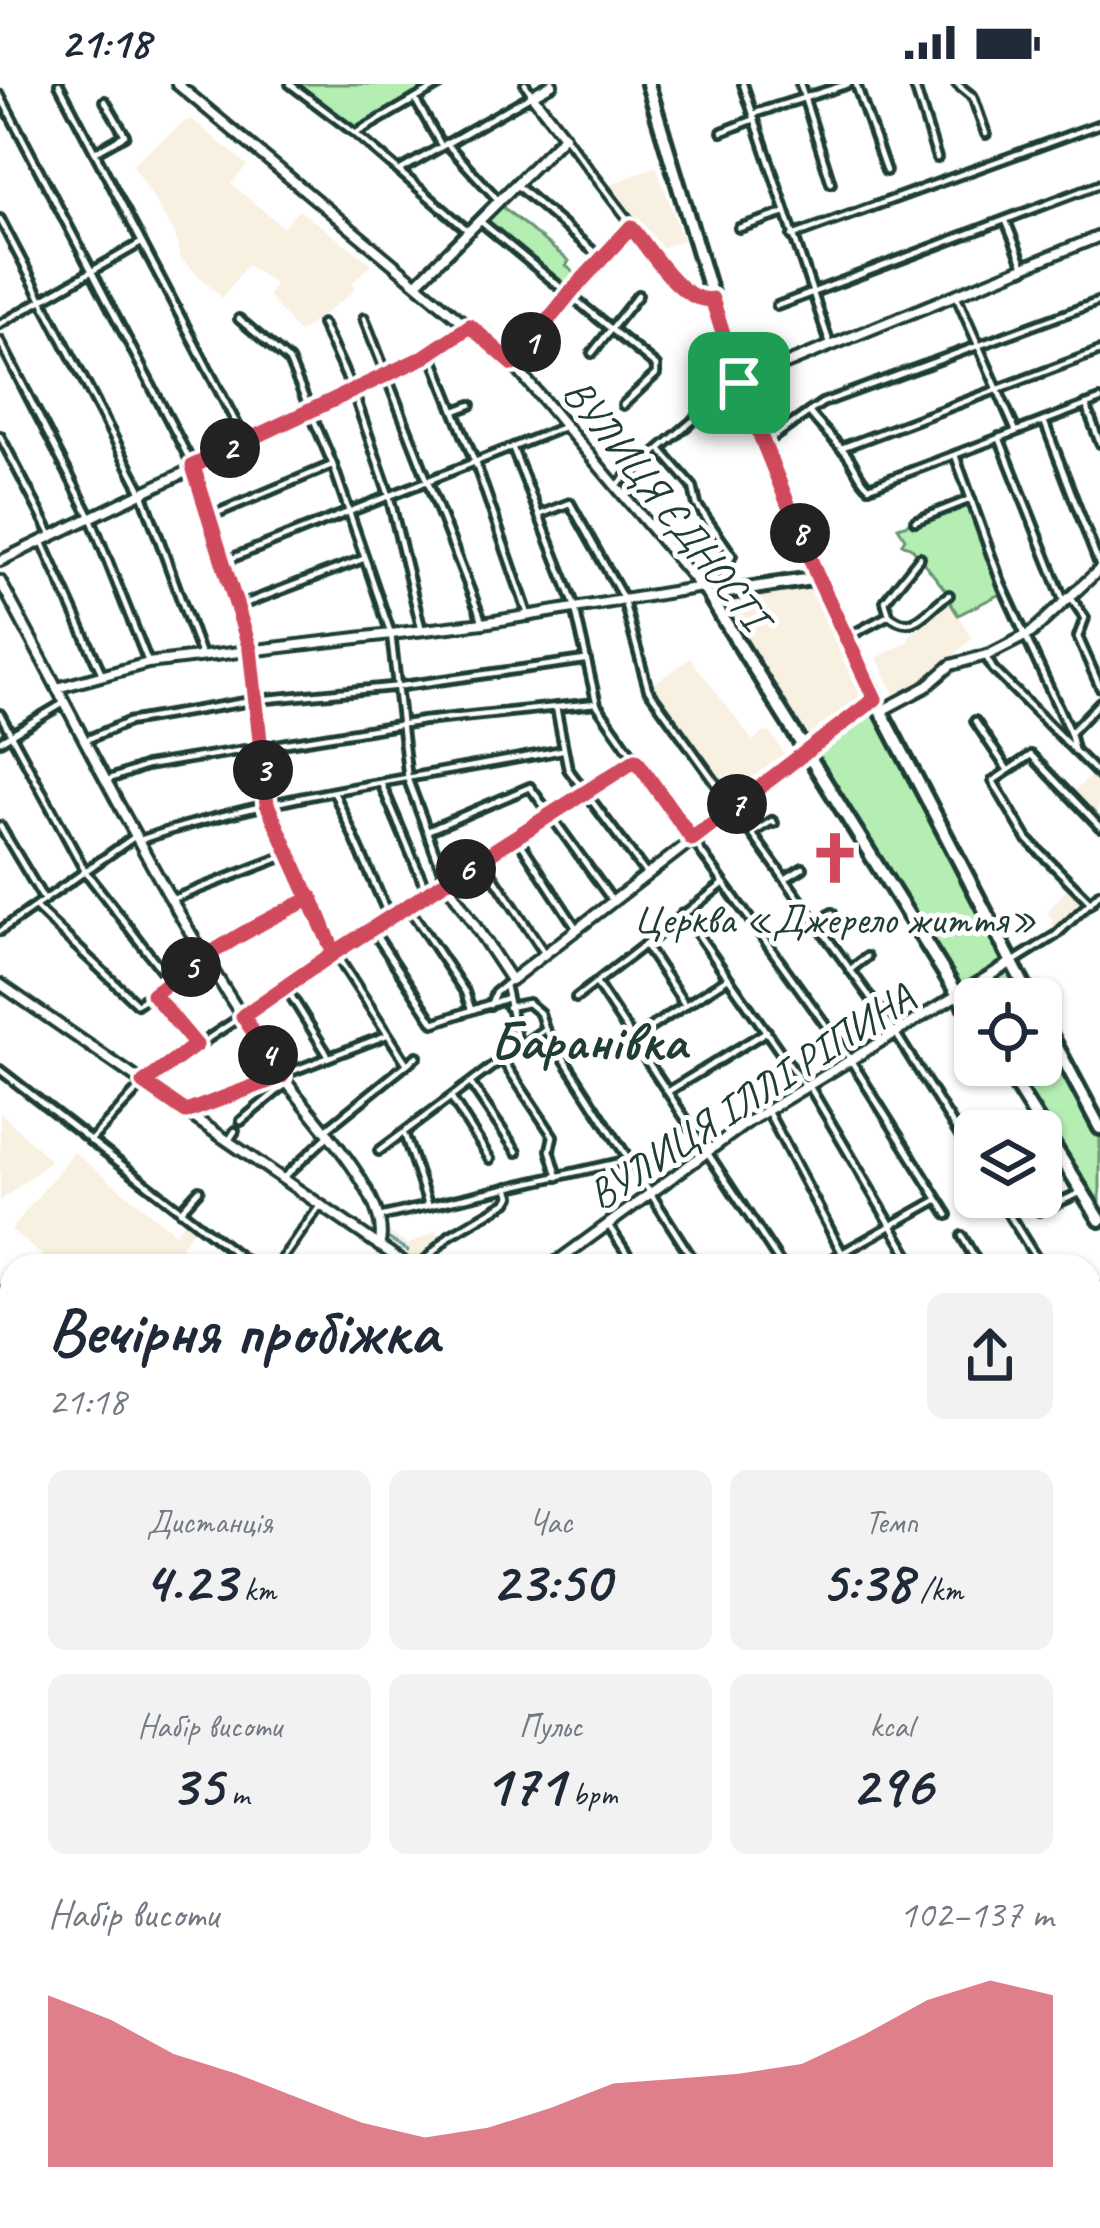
<!DOCTYPE html>
<html lang="uk">
<head>
<meta charset="utf-8">
<style>
	body { margin:0; font-family:Caveat,sans-serif; background:#f2f2f3; color:#1f2937; height:100vh; display:flex; flex-direction:column; font-size:45px; white-space:nowrap }
	* { box-sizing:border-box; margin:0 }
	p { font-size:39px; color:#747a83 }
	.icon { flex:none; width:66px; height:66px; fill:none; stroke:currentColor; stroke-width:2; stroke-linecap:round; stroke-linejoin:round }
	.map { position:relative; flex:1; overflow:hidden }
	.drawer { position:absolute; left:0px; top:1170px; width:1101px; height:975px; display:flex; flex-direction:column; background:#fff; border-radius:36px 36px 0 0; box-shadow:0 3px 9px #0004 }
	.drawer>* { flex:none }
	.buttons { position:absolute; left:954px; top:894px; display:grid; gap:24px }
	.buttons a { display:grid; place-items:center; width:108px; height:108px; border-radius:18px; background:#fff; box-shadow:0 3px 9px #0004; font-size:60px }
	.pin { position:absolute; display:grid; place-items:center; width:102px; height:102px; color:#fff; margin:-51px; border-radius:24px; box-shadow:0 6px 18px #0006 }
	.km { position:absolute; width:60px; height:60px; margin:-30px; border-radius:50%; background:#222; color:#fff; font-size:33px; line-height:60px; text-align:center }
	.round { display:grid; place-items:center; flex:none; width:126px; height:126px; border-radius:18px; background:#f2f2f3 }
	.summary { display:flex; align-items:center; justify-content:space-between; height:204px; padding:0 48px }
	h1 { font-size:66px; font-weight:700; line-height:90px }
	.stats { display:grid; grid-template-columns:repeat(3,1fr); gap:18px; height:204px; padding:12px 48px }
	.stats div { display:grid; align-content:center; border-radius:18px; background:#f2f2f3; text-align:center }
	.stats b { font-size:60px; font-weight:700 }
	.stats small { font-size:33px; font-weight:400 }
	.stats p { font-size:33px }
	.chart { height:336px; padding:24px 48px }
	.chart p { display:flex; justify-content:space-between }
	.chart svg { width:100%; height:216px; margin-top:12px; fill:#d1495b; opacity:.7 }
	.status { display:flex; justify-content:space-between; align-items:center; height:84px; padding:0 60px; background:#fff; direction:ltr }
	.status svg { height:33px; fill:currentColor }
	.map>svg:first-child { display:block }
	.built { fill:#f8f1e2 }
	.green { fill:#b4eeb3; stroke:#6a9674; stroke-width:3 }
	.lines { fill:none; stroke-linecap:round; stroke-linejoin:round }
	.stream { stroke:#5e9b9c; stroke-width:3 }
	.minor-casing { stroke:#1f3d34; stroke-width:14 }
	.tertiary-casing { stroke:#1f3d34; stroke-width:16 }
	.secondary-casing { stroke:#1f3d34; stroke-width:16 }
	.primary-casing { stroke:#1f3d34; stroke-width:20 }
	.minor { stroke:#fff; stroke-width:4.5 }
	.tertiary { stroke:#fff; stroke-width:8 }
	.secondary { stroke:#fff; stroke-width:8 }
	.primary { stroke:#fff; stroke-width:10 }
	.rail { stroke:#1f3d34; stroke-width:3 }
	.route-casing { stroke:#fff; stroke-width:24 }
	.route { stroke:#d1495b; stroke-width:15 }
	.labels { text-anchor:middle; stroke-width:10; stroke-linejoin:round; paint-order:stroke }
	.street-label { font-size:42px; fill:#1f3d34; stroke:#fff }
	.poi-label { font-size:42px; fill:#1f3d34; stroke:#fff }
	.district-label { font-size:54px; font-weight:bold; fill:#1f3d34; stroke:#fff }
</style>
</head>
<body>
<div class="status"><b>21:18</b><svg viewBox="0 0 49 12"><path d="M0 12V9h3v3zM5 12V6h3v6zM10 12V3h3v9zM15 12V0h3v12zM26 1h20v11H26zM47 4h2v5h-2z"/></svg></div>
<div class="map">
<svg width="1100" height="2144" viewBox="0 0 1100 2144">
	<rect width="100%" height="100%" fill="#fff"/>
	<filter id="ink" filterUnits="userSpaceOnUse"><feTurbulence type="fractalNoise" baseFrequency=".00833" numOctaves="2"/><feDisplacementMap in="SourceGraphic" scale="24" xChannelSelector="R" yChannelSelector="G"/><feConvolveMatrix kernelMatrix="1 2 1 2 8 2 1 2 1" color-interpolation-filters="sRGB"/></filter>
	<g filter="url(#ink)">
		<g class="built">
			<path d="M 193,36 L 247,81 L 231,100 L 283,143 L 299,126 L 372,180 L 353,198 L 354,207 L 299,249 L 268,212 L 275,200 L 247,181 L 222,214 L 180,174 L 175,150 L 132,80 L 186,37 Z"/>
			<path d="M 656,82 L 683,156 L 656,166 L 608,102 Z"/>
			<path d="M 815,499 L 868,611 L 863,620 L 834,635 L 831,643 L 809,659 L 720,522 L 723,514 Z"/>
			<path d="M 948,515 L 972,554 L 927,598 L 896,615 L 877,574 L 909,557 L 908,553 Z"/>
			<path d="M 690,574 L 753,657 L 765,648 L 771,649 L 786,673 L 755,697 L 751,693 L 748,696 L 751,700 L 733,714 L 651,602 Z"/>
			<path d="M 1091,691 L 1100,700 L 1097,733 L 1073,708 Z"/>
			<path d="M 1070,801 L 1088,818 L 1052,851 L 1053,837 L 1047,829 Z"/>
			<path d="M 0,1028 L 51,1077 L 0,1117 Z"/>
			<path d="M 74,1068 L 175,1149 L 186,1136 L 195,1143 L 181,1162 L 208,1182 L 55,1182 L 11,1146 Z"/>
			<path d="M 383,1143 L 408,1161 L 436,1147 L 441,1156 L 427,1170 L 441,1182 L 416,1182 L 392,1166 L 386,1160 Z"/>
			<path d="M 12,1589 L 12,1666 L 0,1655 L 0,1603 Z"/>
			<path d="M 0,1844 L 12,1846 L 12,2018 L 0,2006 Z"/>
			<path d="M 0,2015 L 12,2026 L 12,2133 L 315,2133 L 327,2144 L 46,2144 L 0,2137 Z"/>
			<path d="M 572,2133 L 716,2133 L 713,2144 L 623,2144 Z"/>
			<path d="M 744,2133 L 825,2133 L 822,2144 L 741,2144 Z"/>
			<path d="M 875,2133 L 948,2133 L 950,2144 L 877,2144 Z"/>
		</g>
		<g class="green">
			<path d="M 296,0 L 437,0 L 357,44 Z"/>
			<path d="M 499,120 L 569,177 L 566,182 L 581,194 L 570,205 L 483,138 Z"/>
			<path d="M 970,419 L 1004,508 L 958,531 L 948,515 L 950,512 L 913,465 L 902,459 L 905,454 L 898,443 Z"/>
			<path d="M 868,624 L 876,625 L 1005,875 L 960,903 L 814,675 L 817,663 Z"/>
			<path d="M 1007,885 L 1028,915 L 975,915 L 975,930 L 963,911 Z"/>
			<path d="M 1041,940 L 1100,1051 L 1100,1131 L 1006,981 L 1041,981 Z"/>
		</g>
		<g class="lines">
			<g class="stream">
				<path d="M 383,1151 L 408,1167"/>
				<path d="M 999,2133 L 1002,2144"/>
			</g>
			<g class="minor-casing">
				<g id="minor">
					<path d="M 59,0 L 245,356"/>
					<path d="M 290,0 L 356,50 L 466,145"/>
					<path d="M 743,0 L 830,260"/>
					<path d="M 800,0 L 831,99"/>
					<path d="M 856,0 L 886,87"/>
					<path d="M 914,0 L 937,74"/>
					<path d="M 957,0 L 973,13 L 986,50"/>
					<path d="M 0,11 L 193,382 L 251,565 L 267,720 L 335,869 L 407,980"/>
					<path d="M 415,15 L 441,61"/>
					<path d="M 756,29 L 848,0"/>
					<path d="M 358,48 L 441,0"/>
					<path d="M 722,48 L 755,35"/>
					<path d="M 564,52 L 681,205 L 700,217 L 712,215"/>
					<path d="M 446,59 L 499,117"/>
					<path d="M 95,68 L 125,51 L 105,17"/>
					<path d="M 399,87 L 532,11 L 525,0"/>
					<path d="M 515,100 L 601,174"/>
					<path d="M 0,135 L 142,408 L 201,571"/>
					<path d="M 480,137 L 656,282 L 656,290 L 623,321"/>
					<path d="M 1006,137 L 1025,185"/>
					<path d="M 739,144 L 785,129"/>
					<path d="M 792,152 L 1100,40"/>
					<path d="M 957,213 L 1015,345"/>
					<path d="M 777,222 L 1100,100"/>
					<path d="M 364,234 L 483,539"/>
					<path d="M 239,235 L 289,277 L 333,381 L 391,550 L 408,696 L 446,798"/>
					<path d="M 0,240 L 141,159"/>
					<path d="M 322,240 L 353,307 L 389,411 L 422,547"/>
					<path d="M 0,257 L 90,432 L 148,578"/>
					<path d="M 431,269 L 478,386 L 529,533"/>
					<path d="M 592,269 L 638,211"/>
					<path d="M 514,279 L 570,209 L 631,143"/>
					<path d="M 1086,321 L 1100,359"/>
					<path d="M 455,327 L 471,321"/>
					<path d="M 809,328 C 821,343 833,355 845,368 C 855,379 857,393 869,403 L 1100,316"/>
					<path d="M 1044,337 L 1100,483"/>
					<path d="M 0,352 L 52,452"/>
					<path d="M 999,353 L 1063,515"/>
					<path d="M 765,359 L 822,319 L 1100,217"/>
					<path d="M 841,364 L 1100,267"/>
					<path d="M 513,365 L 574,520 L 597,621 L 635,675"/>
					<path d="M 660,365 L 693,403 L 697,421 L 732,471 L 729,478 L 701,499"/>
					<path d="M 955,371 L 1001,499 L 1070,649 L 1074,665"/>
					<path d="M 618,400 L 728,307 L 744,340 L 754,344"/>
					<path d="M 539,431 L 570,419 L 623,514 L 648,605 L 893,945 L 975,1076"/>
					<path d="M 210,432 L 332,381"/>
					<path d="M 915,437 L 971,415"/>
					<path d="M 43,459 L 102,590"/>
					<path d="M 225,477 L 566,342"/>
					<path d="M 1072,515 L 1085,534 L 1078,553 L 1100,603"/>
					<path d="M 239,522 L 363,475"/>
					<path d="M 889,531 C 915,553 927,524 949,511"/>
					<path d="M 889,531 L 885,517 L 920,473"/>
					<path d="M 846,554 L 889,531"/>
					<path d="M 985,571 L 993,585 L 1100,692"/>
					<path d="M 556,623 L 568,685 L 647,791"/>
					<path d="M 0,630 L 85,787 L 170,897"/>
					<path d="M 975,637 L 1007,685"/>
					<path d="M 1070,649 L 1100,618"/>
					<path d="M 86,656 L 128,638 L 257,616 L 402,602 L 585,576"/>
					<path d="M 0,657 L 62,620"/>
					<path d="M 107,696 L 146,682 L 423,637 L 596,619"/>
					<path d="M 381,699 L 428,810"/>
					<path d="M 334,708 L 390,835"/>
					<path d="M 0,742 L 44,816"/>
					<path d="M 427,747 L 530,703 L 612,816"/>
					<path d="M 753,749 L 772,737 L 774,739"/>
					<path d="M 518,755 L 577,845"/>
					<path d="M 692,755 L 848,972 L 948,1131"/>
					<path d="M 140,756 C 276,710 421,694 562,666"/>
					<path d="M 482,775 L 545,870"/>
					<path d="M 785,795 L 803,784"/>
					<path d="M 173,815 L 290,770"/>
					<path d="M 1091,819 L 1027,755 L 993,697 L 1031,671 L 1100,743"/>
					<path d="M 35,823 L 137,920 L 215,865 L 312,815"/>
					<path d="M 408,823 L 465,908 L 471,925"/>
					<path d="M 683,829 L 802,999 L 811,1005 L 915,1182"/>
					<path d="M 817,841 L 832,829"/>
					<path d="M 372,845 L 434,939 L 507,914"/>
					<path d="M 0,847 L 137,751"/>
					<path d="M 645,861 L 685,921"/>
					<path d="M 1016,876 L 1056,851 L 1100,809"/>
					<path d="M 850,886 L 867,873"/>
					<path d="M 596,899 L 782,1182"/>
					<path d="M 505,901 L 519,963 L 545,945"/>
					<path d="M 285,902 L 329,973"/>
					<path d="M 154,910 L 196,961"/>
					<path d="M 576,914 L 723,800"/>
					<path d="M 490,921 L 495,909 L 511,896"/>
					<path d="M 508,923 L 528,919 L 540,929 L 545,945 L 697,1182"/>
					<path d="M 634,954 L 728,894"/>
					<path d="M 0,986 L 252,1182"/>
					<path d="M 471,1000 L 517,1068"/>
					<path d="M 669,1007 L 767,947"/>
					<path d="M 452,1015 L 490,1075"/>
					<path d="M 186,1028 L 387,951"/>
					<path d="M 768,1028 L 849,1182"/>
					<path d="M 241,1037 L 287,999"/>
					<path d="M 324,1047 L 417,972"/>
					<path d="M 405,1052 L 428,1120"/>
					<path d="M 90,1057 L 149,994 L 242,932"/>
					<path d="M 228,1058 L 235,1047"/>
					<path d="M 379,1067 L 502,975 L 553,1052 L 550,1066 L 558,1093"/>
					<path d="M 282,1095 L 328,1052"/>
					<path d="M 998,1113 L 1041,1182"/>
					<path d="M 180,1127 L 199,1106"/>
					<path d="M 1039,1127 L 1082,1108"/>
					<path d="M 379,1133 L 629,1076"/>
					<path d="M 609,1142 L 635,1182"/>
					<path d="M 962,1152 L 979,1182"/>
					<path d="M 277,1182 L 319,1123"/>
					<path d="M 420,1182 L 449,1152 L 507,1118 L 511,1112 L 508,1103"/>
					<path d="M 819,1182 L 937,1116"/>
					<path d="M 0,1207 L 12,1219"/>
					<path d="M 1089,1258 L 1100,1275"/>
					<path d="M 0,1278 L 12,1292"/>
					<path d="M 0,1353 L 12,1365"/>
					<path d="M 1089,1363 L 1100,1381"/>
					<path d="M 0,1528 L 12,1518"/>
					<path d="M 1089,1697 L 1100,1693"/>
					<path d="M 1089,1775 L 1100,1767"/>
					<path d="M 1089,1834 L 1100,1828"/>
					<path d="M 1089,1884 L 1100,1922"/>
					<path d="M 1089,1973 L 1100,1969"/>
					<path d="M 550,2133 L 602,2144"/>
					<path d="M 995,2133 L 998,2144"/>
					<path d="M 1002,2133 L 1005,2144"/>
					<path d="M 355,2144 L 365,2133"/>
				</g>
			</g>
			<g class="tertiary-casing">
				<g id="tertiary">
					<path d="M 419,197 L 564,52 L 532,11 L 552,0"/>
					<path d="M 739,299 L 1100,152"/>
					<path d="M 0,477 L 413,279 L 470,242"/>
					<path d="M 0,497 C 90,663 173,837 282,992 C 308,1029 395,1116 379,1162"/>
					<path d="M 57,604 L 148,579 L 483,539 L 702,503"/>
					<path d="M 881,627 L 926,603 L 951,581 L 990,570 L 1031,549 L 1100,485"/>
					<path d="M 446,798 L 511,896 L 875,615"/>
					<path d="M 243,931 L 636,676 L 692,755"/>
					<path d="M 551,1182 L 748,1038 L 1012,878"/>
					<path d="M 1089,1211 L 1100,1205"/>
					<path d="M 1089,1456 L 1100,1450"/>
					<path d="M 1089,2099 L 1100,2122"/>
					<path d="M 862,2133 L 864,2144"/>
				</g>
			</g>
			<g class="secondary-casing">
				<g id="secondary">
					<path d="M 177,0 L 513,280 L 711,515"/>
					<path d="M 0,900 L 409,1182"/>
					<path d="M 1089,1647 L 1100,1668"/>
					<path d="M 0,1763 L 12,1749"/>
					<path d="M 0,1825 L 12,1835"/>
					<path d="M 337,2133 L 349,2144"/>
				</g>
			</g>
			<g class="primary-casing">
				<g id="primary">
					<path d="M 648,0 L 735,289 L 818,494 L 881,627 L 1031,915"/>
					<path d="M 818,494 L 728,508 L 711,515 L 975,938"/>
					<path d="M 1041,933 L 1100,1044"/>
					<path d="M 1003,981 L 1100,1136"/>
					<path d="M 1089,1597 L 1100,1593"/>
				</g>
			</g>
			<use href="#minor" class="minor"/>
			<use href="#tertiary" class="tertiary"/>
			<use href="#secondary" class="secondary"/>
			<use href="#primary" class="primary"/>
			<g class="rail">
				<path d="M 0,1933 L 12,1944"/>
				<path d="M 220,2133 L 232,2144"/>
			</g>
		</g>
	</g>
	<g class="lines" filter="url(#ink)">
		<g class="route-casing">
			<path id="route" d="M 739,299 L 712,215 C 682,221 650,165 631,143 L 570,209 L 513,280 L 470,242 L 424,273 L 193,382 L 250,565 L 267,720 L 334,869 L 243,932 L 282,992 L 186,1028 L 144,999 L 196,961 L 153,910 C 202,872 255,840 312,814 L 334,869 L 636,676 L 692,755 L 875,615 L 818,494 L 739,299"/>
		</g>
		<use href="#route" class="route"/>
	</g>
	<defs>
		<g id="church-bare" transform="scale(4.14)"><path d="M-1.2-6h2.4v3.5h3.3v2.4h-3.3V6h-2.4V-.1h-3.3v-2.4h3.3Z" fill="#d1495b" stroke="#fff" stroke-width="2.5" paint-order="stroke"/></g>
	</defs>
	<g fill-rule="evenodd">
		<use href="#church-bare" x="835" y="774"/>
	</g>
	<g class="labels">
		<g class="street-label">
			<text transform="translate(667 419) rotate(52)" y="15">ВУЛИЦЯ ЄДНОСТІ</text>
			<text transform="translate(750 1011) rotate(-33)" y="15">ВУЛИЦЯ ІЛЛІ РІПИНА</text>
		</g>
		<g class="poi-label">
			<text x="835" y="849">Церква «Джерело життя»</text>
		</g>
		<g class="district-label">
			<text x="588" y="975">Баранівка</text>
		</g>
	</g>
</svg>
<div class="buttons">
<a><svg class="icon" aria-label="locate" viewBox="0 0 24 24"><circle cx="12" cy="12" r="6"/><path d="M12 2v4M12 18v4M2 12h4M18 12h4"/></svg></a>
<a><svg class="icon" aria-label="layers" viewBox="0 0 24 24"><path d="M12 4l9 5-9 5-9-5zM3 14l9 5 9-5"/></svg></a>
</div>
<div class="pin" style="left:739px;top:299px;background:#1e9e55"><svg class="icon" aria-label="arrive" viewBox="0 0 24 24"><path d="M6 21V4h12l-3 4 3 4H6"/></svg></div>
<b class="km" style="left:531px;top:258px">1</b>
<b class="km" style="left:230px;top:364px">2</b>
<b class="km" style="left:263px;top:686px">3</b>
<b class="km" style="left:268px;top:971px">4</b>
<b class="km" style="left:191px;top:883px">5</b>
<b class="km" style="left:466px;top:785px">6</b>
<b class="km" style="left:737px;top:720px">7</b>
<b class="km" style="left:800px;top:449px">8</b>
<section class="drawer">
<div class="summary"><div><h1>Вечірня пробіжка</h1><p>21:18</p></div><a class="round"><svg class="icon" aria-label="share" viewBox="0 0 24 24"><path d="M12 15V3M7 8l5-5 5 5M5 13v7h14v-7"/></svg></a></div>
<div class="stats">
<div><p>Дистанція</p><b>4.23<small> km</small></b></div>
<div><p>Час</p><b>23:50</b></div>
<div><p>Темп</p><b>5:38<small> /km</small></b></div>
</div>
<div class="stats">
<div><p>Набір висоти</p><b>35<small> m</small></b></div>
<div><p>Пульс</p><b>171<small> bpm</small></b></div>
<div><p>kcal</p><b>296</b></div>
</div>
<div class="chart"><p><span>Набір висоти</span>102–137 m</p>
<svg viewBox="0 0 160 44" preserveAspectRatio="none"><path d="M0 44V9L10 14L20 21L30 25L40 30L50 35L60 38L70 36L80 32L90 27L100 26L110 25L120 23L130 17L140 10L150 6L160 9V44z"/></svg>
</div>
</section>
</div>
</body>
</html>
